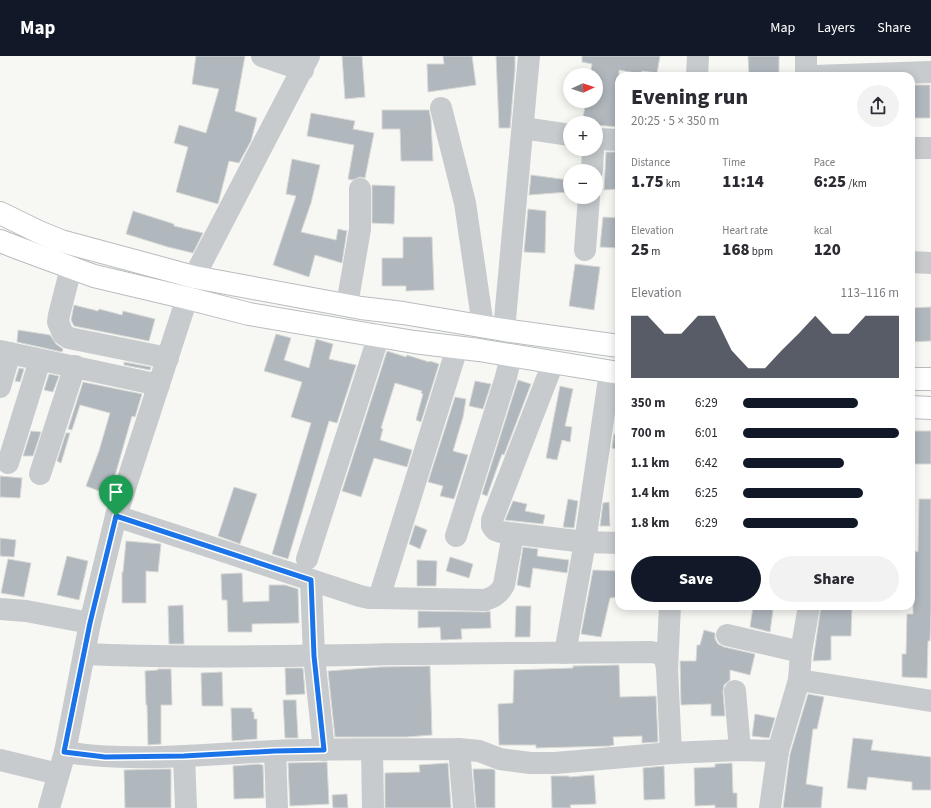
<!DOCTYPE html>
<html lang="en">
<head>
<meta charset="utf-8">
<style>
	body { margin:0; font-family:"Source Sans 3",sans-serif; background:#f2f2f3; color:#2b2b33; height:100vh; display:flex; flex-direction:column; font-size:15px; white-space:nowrap }
	* { box-sizing:border-box; margin:0 }
	p { font-size:13px; color:#7c7c81 }
	.icon { flex:none; width:22px; height:22px; fill:none; stroke:currentColor; stroke-width:2; stroke-linecap:round; stroke-linejoin:round }
	.map { position:relative; flex:1; overflow:hidden }
	.drawer { position:absolute; left:615px; top:16px; width:300px; height:538px; display:flex; flex-direction:column; background:#fff; border-radius:12px; box-shadow:0 2px 10px #0003 }
	.drawer>* { flex:none }
	.needle { width:26px; rotate:87deg }
	.controls { position:absolute; left:563px; top:12px; display:grid; gap:8px }
	.controls a { display:grid; place-items:center; width:40px; height:40px; border-radius:50%; background:#fff; box-shadow:0 2px 10px #0003; font-size:20px }
	.pin { position:absolute; display:grid; place-items:center; width:34px; height:34px; color:#fff; margin:-41px -17px; border-radius:50% 50% 50% 0; rotate:-45deg; box-shadow:0 0 4px #0007 }
	.pin .icon { rotate:45deg }
	.round { display:grid; place-items:center; flex:none; width:42px; height:42px; border-radius:21px; background:#f2f2f3 }
	.summary { display:flex; align-items:center; justify-content:space-between; height:68px; padding:0 16px }
	h1 { font-size:22px; font-weight:800; line-height:30px }
	.stats { display:grid; grid-template-columns:repeat(3,1fr); gap:6px; height:68px; padding:4px 16px }
	.stats div { display:grid; align-content:center }
	.stats b { font-size:17px; font-weight:800 }
	.stats small { font-size:11px; font-weight:400 }
	.stats p { font-size:11px }
	.chart { height:112px; padding:8px 16px }
	.chart p { display:flex; justify-content:space-between }
	.chart svg { width:100%; height:72px; margin-top:4px; fill:#111827; opacity:.7 }
	.button { display:flex; gap:8px; margin-top:auto; padding:8px 16px }
	.button a { flex:1; height:46px; border-radius:24px; background:#111827; color:#fff; font-size:16px; font-weight:800; line-height:46px; text-align:center }
	.button a+a { background:#f2f2f3; color:#2b2b33 }
	ul { padding:0 16px; list-style:none; font-size:13px }
	li { display:grid; grid-template-columns:64px 48px 1fr; align-items:center; height:30px }
	li i { height:10px; border-radius:5px; background:#111827 }
	header { display:flex; align-items:center; gap:24px; box-sizing:border-box; height:56px; padding:0 20px; background:#111827; color:#fff }
	header strong { font-size:19px }
	nav { display:flex; gap:22px; margin-inline-start:auto; font-size:14px }
	.map>svg:first-child { display:block }
	.building { fill:#b0b7bd; stroke:#d9d9d6 }
	.lines { fill:none; stroke-linecap:round; stroke-linejoin:round }
	.highway-casing { stroke:#b9bdc0; stroke-width:24 }
	.minor { stroke:#c7cbce; stroke-width:22 }
	.highway { stroke:#fff; stroke-width:22 }
	.route-casing { stroke:#fff; stroke-width:8 }
	.route { stroke:#1a73e8; stroke-width:5 }
</style>
</head>
<body>
<header>
<strong>Map</strong>
<nav><a>Map</a><a>Layers</a><a>Share</a></nav>
</header>
<div class="map">
<svg width="931" height="752" viewBox="0 0 931 752">
	<rect width="100%" height="100%" fill="#f7f7f4"/>
	<g class="building">
		<path d="M 196,0 L 245,0 L 235,55 L 257,62 L 251,85 L 239,107 L 229,105 L 218,148 L 176,136 L 188,91 L 174,87 L 179,69 L 206,77 L 219,33 L 192,28 Z"/>
		<path d="M 342,0 L 362,0 L 365,41 L 345,43 Z"/>
		<path d="M 443,0 L 472,0 L 476,29 L 428,36 L 427,8 L 444,8 Z"/>
		<path d="M 496,0 L 515,0 L 515,13 L 510,72 L 499,72 Z"/>
		<path d="M 582,0 L 660,0 L 657,17 L 642,15 L 641,18 L 619,14 L 619,71 L 596,69 L 596,67 L 582,67 L 586,45 L 596,45 L 596,19 L 590,19 L 592,8 L 582,6 Z"/>
		<path d="M 748,0 L 779,0 L 779,20 L 749,20 Z"/>
		<path d="M 913,29 L 930,29 L 930,62 L 914,62 Z"/>
		<path d="M 382,54 L 429,54 L 431,64 L 433,105 L 401,105 L 400,73 L 382,73 Z"/>
		<path d="M 311,57 L 355,65 L 353,73 L 374,77 L 365,122 L 360,121 L 352,124 L 348,123 L 354,89 L 307,80 Z"/>
		<path d="M 606,96 L 619,96 L 619,133 L 604,134 Z"/>
		<path d="M 292,103 L 320,109 L 311,147 L 301,176 L 336,184 L 338,173 L 347,175 L 342,207 L 315,199 L 309,221 L 273,209 L 296,140 L 286,138 Z"/>
		<path d="M 531,119 L 569,124 L 568,136 L 529,139 Z"/>
		<path d="M 372,129 L 395,130 L 394,168 L 372,167 Z"/>
		<path d="M 528,153 L 546,155 L 545,197 L 524,196 Z"/>
		<path d="M 133,155 L 174,168 L 174,170 L 203,177 L 193,197 L 168,191 L 126,178 Z"/>
		<path d="M 603,161 L 619,162 L 619,192 L 600,191 Z"/>
		<path d="M 403,181 L 432,181 L 434,234 L 406,235 L 406,230 L 382,230 L 382,202 L 403,202 Z"/>
		<path d="M 575,208 L 600,211 L 594,254 L 569,250 Z"/>
		<path d="M 74,249 L 98,255 L 99,253 L 122,259 L 123,255 L 155,263 L 149,285 L 74,270 L 71,264 Z"/>
		<path d="M 931,251 L 931,285 L 911,286 L 911,252 Z"/>
		<path d="M 18,274 L 50,279 L 56,288 L 63,293 L 62,296 L 17,286 Z"/>
		<path d="M 276,278 L 291,282 L 284,304 L 309,312 L 316,283 L 333,288 L 329,303 L 356,309 L 337,367 L 329,365 L 288,503 L 272,498 L 311,367 L 291,361 L 302,326 L 264,315 Z"/>
		<path d="M 387,295 L 406,301 L 407,299 L 429,306 L 430,305 L 439,308 L 421,366 L 416,364 L 423,338 L 421,337 L 422,335 L 395,327 L 381,372 L 383,373 L 380,384 L 412,394 L 407,411 L 374,402 L 361,441 L 342,435 Z"/>
		<path d="M 124,306 L 151,311 L 150,314 L 124,309 Z"/>
		<path d="M 19,312 L 24,313 L 20,326 L 15,325 Z"/>
		<path d="M 49,318 L 59,320 L 53,336 L 44,334 Z"/>
		<path d="M 518,324 L 531,328 L 504,399 L 502,398 L 487,440 L 482,438 Z"/>
		<path d="M 475,325 L 491,328 L 483,353 L 469,350 Z"/>
		<path d="M 83,326 L 142,338 L 135,361 L 132,360 L 116,416 L 107,438 L 86,430 L 99,395 L 110,357 L 80,349 L 72,374 L 68,373 Z"/>
		<path d="M 560,330 L 573,333 L 565,370 L 572,371 L 570,386 L 562,384 L 557,404 L 546,402 Z"/>
		<path d="M 455,341 L 466,343 L 463,361 L 453,395 L 468,399 L 454,443 L 440,440 L 443,430 L 428,426 Z"/>
		<path d="M 31,375 L 41,376 L 33,400 L 23,400 Z"/>
		<path d="M 913,375 L 931,375 L 931,408 L 914,408 Z"/>
		<path d="M 66,377 L 70,377 L 61,407 L 57,405 Z"/>
		<path d="M 614,378 L 619,380 L 619,394 L 612,392 Z"/>
		<path d="M 0,420 L 22,422 L 20,442 L 0,441 Z"/>
		<path d="M 234,431 L 257,438 L 240,488 L 218,480 Z"/>
		<path d="M 568,443 L 578,445 L 574,472 L 563,471 Z"/>
		<path d="M 919,443 L 931,443 L 931,555 L 930,585 L 928,585 L 927,622 L 902,621 L 902,598 L 906,598 L 907,558 L 913,558 L 913,536 L 914,536 L 915,495 L 918,496 Z"/>
		<path d="M 513,445 L 527,448 L 525,455 L 545,459 L 543,468 L 505,464 Z"/>
		<path d="M 609,446 L 610,470 L 600,470 L 603,447 Z"/>
		<path d="M 415,469 L 427,474 L 420,493 L 409,488 Z"/>
		<path d="M 0,482 L 16,484 L 14,501 L 0,500 Z"/>
		<path d="M 126,485 L 161,488 L 158,516 L 146,515 L 146,547 L 122,547 L 122,516 L 123,516 Z"/>
		<path d="M 523,491 L 538,493 L 537,500 L 569,504 L 567,517 L 533,512 L 530,532 L 517,529 Z"/>
		<path d="M 67,500 L 88,505 L 79,544 L 57,539 Z"/>
		<path d="M 450,501 L 473,508 L 469,522 L 446,515 Z"/>
		<path d="M 8,503 L 31,507 L 24,541 L 1,537 Z"/>
		<path d="M 417,504 L 437,505 L 436,530 L 417,530 Z"/>
		<path d="M 593,514 L 619,515 L 619,541 L 610,542 L 601,581 L 581,578 Z"/>
		<path d="M 242,517 L 243,546 L 269,545 L 269,529 L 285,529 L 298,533 L 299,567 L 252,568 L 252,576 L 228,576 L 227,544 L 222,544 L 221,518 Z"/>
		<path d="M 183,549 L 184,588 L 169,588 L 168,550 Z"/>
		<path d="M 516,550 L 531,550 L 530,581 L 515,581 Z"/>
		<path d="M 821,550 L 852,550 L 851,580 L 831,580 L 831,604 L 813,605 Z"/>
		<path d="M 753,551 L 773,554 L 770,576 L 750,571 Z"/>
		<path d="M 418,555 L 485,556 L 490,555 L 491,572 L 461,573 L 462,583 L 441,584 L 440,571 L 418,572 Z"/>
		<path d="M 704,574 L 715,577 L 715,583 L 718,588 L 724,591 L 755,598 L 750,619 L 730,614 L 730,624 L 724,629 L 723,636 L 725,660 L 711,660 L 711,648 L 681,649 L 680,605 L 696,605 L 697,589 L 700,589 Z"/>
		<path d="M 619,609 L 620,641 L 656,640 L 658,686 L 642,687 L 642,680 L 613,681 L 614,689 L 610,690 L 536,692 L 536,689 L 499,689 L 498,648 L 513,647 L 514,614 L 573,612 L 573,610 Z"/>
		<path d="M 430,610 L 432,679 L 406,681 L 335,681 L 328,615 L 380,611 Z"/>
		<path d="M 285,612 L 303,612 L 305,638 L 286,639 Z"/>
		<path d="M 158,613 L 171,613 L 172,649 L 161,649 L 161,688 L 148,689 L 147,649 L 146,649 L 145,615 L 158,614 Z"/>
		<path d="M 222,616 L 223,650 L 202,650 L 201,617 Z"/>
		<path d="M 808,638 L 824,641 L 817,673 L 813,673 L 806,728 L 823,731 L 821,752 L 783,752 L 790,698 Z"/>
		<path d="M 283,644 L 296,644 L 298,682 L 285,682 Z"/>
		<path d="M 231,652 L 252,652 L 252,656 L 254,656 L 254,663 L 257,663 L 257,683 L 232,685 Z"/>
		<path d="M 755,658 L 775,662 L 769,682 L 752,680 Z"/>
		<path d="M 853,682 L 873,684 L 871,694 L 931,701 L 931,734 L 912,734 L 912,726 L 868,721 L 866,734 L 847,732 Z"/>
		<path d="M 327,706 L 329,748 L 290,750 L 288,707 Z"/>
		<path d="M 448,707 L 451,752 L 385,752 L 385,717 L 420,716 L 419,709 Z"/>
		<path d="M 732,707 L 733,737 L 737,737 L 737,752 L 715,752 L 715,749 L 695,750 L 694,712 L 715,711 L 715,708 Z"/>
		<path d="M 258,708 L 263,709 L 264,742 L 234,743 L 233,710 Z"/>
		<path d="M 664,710 L 665,743 L 644,744 L 643,712 Z"/>
		<path d="M 161,713 L 171,713 L 171,752 L 125,752 L 124,714 Z"/>
		<path d="M 473,713 L 492,713 L 495,714 L 495,752 L 476,752 Z"/>
		<path d="M 594,719 L 596,748 L 570,749 L 571,752 L 552,752 L 551,720 L 569,720 L 569,721 Z"/>
		<path d="M 347,738 L 348,752 L 333,752 L 332,739 Z"/>
	</g>
	<g class="lines">
		<g class="highway-casing">
			<g id="highway">
				<path d="M 0,157 L 39,176 L 61,185 L 194,221 L 361,252 L 403,257 L 504,274 L 619,290"/>
				<path d="M 0,185 L 18,192 L 94,220 L 187,242 L 249,258 L 414,286 L 479,294 L 619,317"/>
				<path d="M 911,323 L 931,323"/>
				<path d="M 911,351 L 931,352"/>
			</g>
		</g>
		<g class="minor">
			<path d="M 262,0 L 303,14"/>
			<path d="M 697,20 L 698,0"/>
			<path d="M 806,20 L 806,0"/>
			<path d="M 814,20 L 931,16"/>
			<path d="M 441,52 L 465,147 L 483,270"/>
			<path d="M 523,72 L 570,79"/>
			<path d="M 596,83 L 619,84"/>
			<path d="M 911,92 L 931,92"/>
			<path d="M 592,115 L 593,93"/>
			<path d="M 585,194 L 589,141"/>
			<path d="M 911,206 L 931,207"/>
			<path d="M 71,212 L 59,259 L 58,266 L 63,278 L 69,282 L 168,302"/>
			<path d="M 347,249 L 360,173 L 360,133"/>
			<path d="M 504,274 L 529,0"/>
			<path d="M 0,295 L 159,329"/>
			<path d="M 553,307 L 492,464 L 492,470 L 495,474 L 501,476 L 585,486 L 619,487"/>
			<path d="M 0,331 L 10,297"/>
			<path d="M 8,407 L 40,304"/>
			<path d="M 40,418 L 75,310"/>
			<path d="M 116,460 L 360,540 L 369,542 L 379,542 L 457,292"/>
			<path d="M 456,480 L 506,321 L 511,300"/>
			<path d="M 307,503 L 379,279"/>
			<path d="M 311,524 L 314,600 L 324,694"/>
			<path d="M 379,542 L 485,544 C 494,541 499,538 504,529 L 513,478"/>
			<path d="M 0,553 L 26,555 L 90,567"/>
			<path d="M 727,579 L 801,596"/>
			<path d="M 565,597 L 585,486 L 610,316"/>
			<path d="M 84,598 C 174,602 265,600 355,599 C 454,597 553,597 651,596 C 664,598 665,601 667,613 L 671,697"/>
			<path d="M 667,613 L 670,550"/>
			<path d="M 799,624 L 931,645"/>
			<path d="M 735,635 L 740,694"/>
			<path d="M 459,693 L 464,752"/>
			<path d="M 372,694 L 373,752"/>
			<path d="M 275,695 L 277,752"/>
			<path d="M 65,696 C 133,707 204,698 274,695 C 335,692 398,694 459,693 L 479,695 L 500,703 L 530,707 L 555,707 L 671,697 L 740,694 L 778,695"/>
			<path d="M 184,700 L 186,752"/>
			<path d="M 0,704 L 58,718"/>
			<path d="M 49,752 L 65,696 L 90,567 L 116,460 L 187,242 L 194,221 L 309,0"/>
			<path d="M 770,752 L 778,695 L 799,624 L 801,596 L 809,550"/>
		</g>
		<use href="#highway" class="highway"/>
	</g>
	<g class="lines">
		<g class="route-casing">
			<path id="route" d="M 116,460 L 311,524 L 314,600 L 324,694 L 275,695 L 184,700 L 105,701 L 64,696 L 90,567 Z"/>
		</g>
		<use href="#route" class="route"/>
	</g>
</svg>
<div class="controls">
<a><svg class="needle" viewBox="-14 -14 28 28"><path d="M0-13l5 13h-10z" fill="#e53935"/><path d="M0 13l5-13h-10z" fill="#7c7c81"/></svg></a>
<a>+</a>
<a>−</a>
</div>
<div class="pin" style="left:116px;top:460px;background:#1e9e55"><svg class="icon" aria-label="arrive" viewBox="0 0 24 24"><path d="M6 21V4h12l-3 4 3 4H6"/></svg></div>
<section class="drawer">
<div class="summary"><div><h1>Evening run</h1><p>20:25 · 5 × 350 m</p></div><a class="round"><svg class="icon" aria-label="share" viewBox="0 0 24 24"><path d="M12 15V3M7 8l5-5 5 5M5 13v7h14v-7"/></svg></a></div>
<div class="stats">
<div><p>Distance</p><b>1.75<small> km</small></b></div>
<div><p>Time</p><b>11:14</b></div>
<div><p>Pace</p><b>6:25<small> /km</small></b></div>
</div>
<div class="stats">
<div><p>Elevation</p><b>25<small> m</small></b></div>
<div><p>Heart rate</p><b>168<small> bpm</small></b></div>
<div><p>kcal</p><b>120</b></div>
</div>
<div class="chart"><p><span>Elevation</span>113–116 m</p>
<svg viewBox="0 0 160 44" preserveAspectRatio="none"><path d="M0 44V6L10 6L20 17L30 17L40 6L50 6L60 27L70 38L80 38L90 27L100 17L110 6L120 17L130 17L140 6L150 6L160 6V44z"/></svg>
</div>
<ul>
<li><b>350 m</b>6:29<i style="width:74%"></i></li>
<li><b>700 m</b>6:01<i style="width:100%"></i></li>
<li><b>1.1 km</b>6:42<i style="width:65%"></i></li>
<li><b>1.4 km</b>6:25<i style="width:77%"></i></li>
<li><b>1.8 km</b>6:29<i style="width:74%"></i></li>
</ul>
<div class="button"><a>Save</a><a>Share</a></div>
</section>
</div>
</body>
</html>
